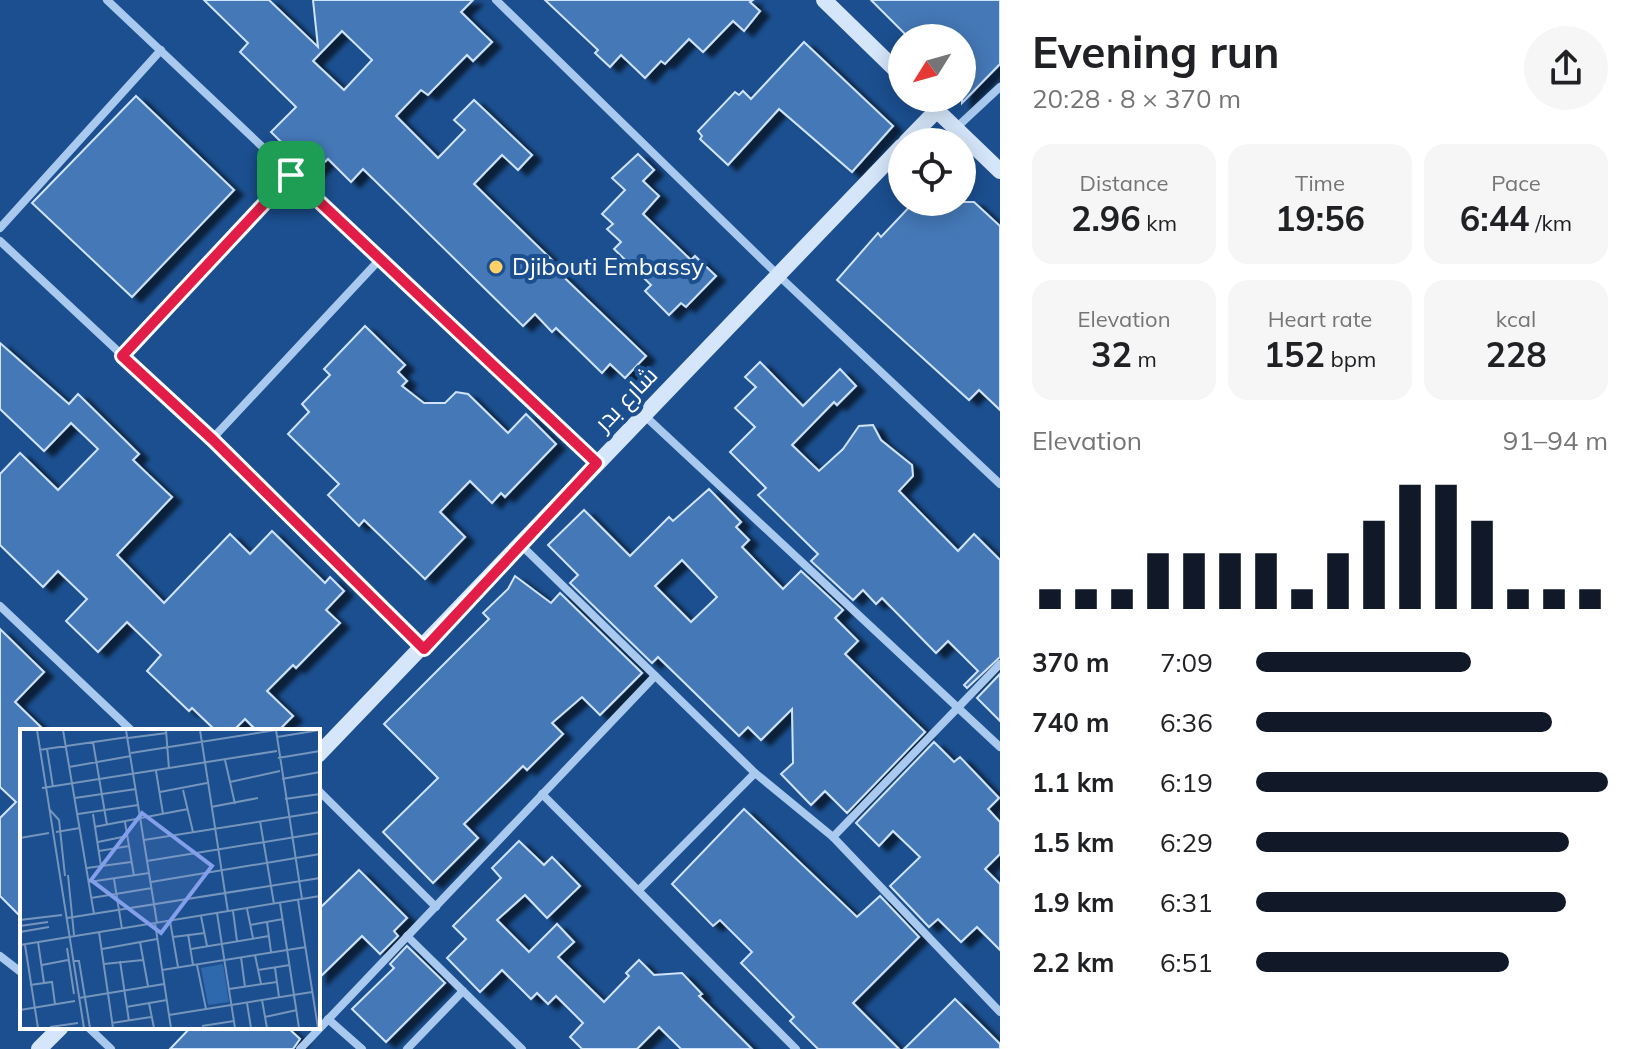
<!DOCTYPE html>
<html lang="en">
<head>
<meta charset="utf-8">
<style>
	body { margin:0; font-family:Mulish,Cairo,sans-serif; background:#f6f6f6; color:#202124; height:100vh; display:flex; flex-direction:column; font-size:30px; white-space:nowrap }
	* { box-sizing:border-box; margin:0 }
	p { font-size:26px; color:#757577 }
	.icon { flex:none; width:44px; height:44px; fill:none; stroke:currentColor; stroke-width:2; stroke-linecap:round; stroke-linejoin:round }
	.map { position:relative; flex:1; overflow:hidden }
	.panel { display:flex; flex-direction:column; background:#fff; width:640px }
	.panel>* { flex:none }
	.needle { width:52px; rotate:233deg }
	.tools { position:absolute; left:888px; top:24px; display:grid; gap:16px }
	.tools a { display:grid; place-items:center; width:88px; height:88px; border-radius:50%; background:#fff; box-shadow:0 4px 20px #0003; font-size:40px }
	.pin { position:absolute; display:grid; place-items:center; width:68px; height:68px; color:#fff; margin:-34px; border-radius:16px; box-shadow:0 4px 12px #0006 }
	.round { display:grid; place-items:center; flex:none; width:84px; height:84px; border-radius:42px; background:#f6f6f6 }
	.headline { display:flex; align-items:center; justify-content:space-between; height:136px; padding:0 32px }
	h1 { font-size:44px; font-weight:700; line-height:60px }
	.figures { display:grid; grid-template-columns:repeat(3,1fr); gap:12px; height:136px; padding:8px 32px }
	.figures div { display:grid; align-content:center; border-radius:20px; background:#f6f6f6; text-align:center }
	.figures b { font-size:34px; font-weight:700 }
	.figures small { font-size:22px; font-weight:400 }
	.figures p { font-size:22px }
	.chart { height:224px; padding:16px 32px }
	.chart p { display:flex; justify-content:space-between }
	.chart svg { width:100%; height:144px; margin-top:8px; stroke:#111827; stroke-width:6 }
	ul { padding:0 32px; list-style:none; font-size:26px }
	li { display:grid; grid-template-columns:128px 96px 1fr; align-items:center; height:60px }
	li i { height:20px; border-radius:10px; background:#111827 }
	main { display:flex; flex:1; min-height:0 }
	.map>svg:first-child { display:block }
	.building { fill:#4478b7; stroke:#cfe3fa; stroke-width:2; fill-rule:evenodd; filter:url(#shadow) }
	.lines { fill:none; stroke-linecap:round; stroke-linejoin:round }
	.street { stroke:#a9c9ee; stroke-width:8 }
	.secondary { stroke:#d6e6fa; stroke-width:16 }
	.route-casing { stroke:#fff; stroke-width:16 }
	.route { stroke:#e11d48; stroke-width:10 }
	.poi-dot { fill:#ffd166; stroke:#1b4f8f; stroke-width:3 }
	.labels { text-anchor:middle; stroke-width:8; stroke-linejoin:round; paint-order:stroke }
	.poi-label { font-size:24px; fill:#fff; stroke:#1b4f8f; text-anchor:start }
	.street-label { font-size:24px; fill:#fff; stroke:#1b4f8f }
	.inset-road { fill:none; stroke:#7695bc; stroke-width:2 }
	.view { fill:#839eea; fill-opacity:0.15; stroke:#839eea; stroke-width:4 }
	.inset-edge { fill:none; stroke:#fff; stroke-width:4 }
</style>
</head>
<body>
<main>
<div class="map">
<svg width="1000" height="1049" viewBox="0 0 1000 1049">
	<defs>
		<filter id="shadow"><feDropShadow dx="9" dy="5" stdDeviation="2" flood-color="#0009"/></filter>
	</defs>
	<rect width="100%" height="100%" fill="#1b4f8f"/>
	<g class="building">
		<path d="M 204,0 L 269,0 L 318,47 L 313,0 L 473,0 L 461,12 L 492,42 L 473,61 L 467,55 L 428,95 L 421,90 L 396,116 L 438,158 L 465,130 L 454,120 L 474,100 L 532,155 L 518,170 L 502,155 L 474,184 L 552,260 L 549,263 L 646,356 L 625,378 L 610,364 L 602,373 L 556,328 L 552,332 L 535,314 L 523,326 L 363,169 L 351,182 L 328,159 L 313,173 L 271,132 L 296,107 L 240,52 L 248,43 ZM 342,31 L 372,60 L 344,90 L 313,61 Z"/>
		<path d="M 545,0 L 753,0 L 750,2 L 760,11 L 744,31 L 733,21 L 703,52 L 689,39 L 665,64 L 661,61 L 645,78 L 621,55 L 610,67 L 595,53 L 598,50 Z"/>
		<path d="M 871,0 L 1000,0 L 1000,64 L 962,103 L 962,38 L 909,38 Z"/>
		<path d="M 804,42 L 893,126 L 852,172 L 779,109 L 728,165 L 700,139 L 702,136 L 698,131 L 735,92 L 739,95 L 743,91 L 751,99 Z"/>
		<path d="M 136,96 L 234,190 L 132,297 L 32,203 Z"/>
		<path d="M 638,154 L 654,170 L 643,181 L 659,196 L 643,214 L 691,260 L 695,256 L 716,276 L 686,307 L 681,303 L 669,315 L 645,291 L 651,285 L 614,249 L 621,242 L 607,229 L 613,224 L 602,214 L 625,190 L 612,178 Z"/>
		<path d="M 914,202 L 974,202 L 1000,226 L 1000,410 L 979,390 L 969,400 L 837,280 L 878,233 L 881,237 Z"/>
		<path d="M 365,326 L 405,365 L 398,372 L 407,381 L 402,386 L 424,403 L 445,403 L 456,392 L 468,394 L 508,433 L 526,414 L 556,444 L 505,497 L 501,493 L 492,503 L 470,481 L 440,512 L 465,537 L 425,579 L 364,520 L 359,526 L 328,495 L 339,484 L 288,434 L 309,412 L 302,404 L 330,375 L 324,369 Z"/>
		<path d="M 0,343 L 69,404 L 78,394 L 139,454 L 133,460 L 172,497 L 117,555 L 164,603 L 230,534 L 250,554 L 272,531 L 325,583 L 330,577 L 344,591 L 326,610 L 340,623 L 296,668 L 293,665 L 267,691 L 293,716 L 278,731 L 257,731 L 245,719 L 233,731 L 216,731 L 192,708 L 189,711 L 147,671 L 161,655 L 127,622 L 98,652 L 66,621 L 87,599 L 58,571 L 43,587 L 0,545 L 0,474 L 20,453 L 58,490 L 98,449 L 71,423 L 44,451 L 0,409 Z"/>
		<path d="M 760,362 L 803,406 L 840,369 L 856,386 L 837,405 L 834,402 L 792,445 L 819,471 L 843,449 L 859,426 L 873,425 L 881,440 L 912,465 L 913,476 L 899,491 L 958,551 L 974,534 L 1000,560 L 1000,657 L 967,688 L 964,685 L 978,671 L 948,641 L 936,653 L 882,598 L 876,604 L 863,590 L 853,600 L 811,561 L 818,554 L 758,495 L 766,488 L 730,452 L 755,427 L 735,408 L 756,387 L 745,377 Z"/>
		<path d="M 709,489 L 741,522 L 736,527 L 749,540 L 742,547 L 783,589 L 801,571 L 843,610 L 835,618 L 858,641 L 845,654 L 925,732 L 847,813 L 825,791 L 811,805 L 781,774 L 793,763 L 792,709 L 761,740 L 748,727 L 739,736 L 658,657 L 652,663 L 570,583 L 578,575 L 548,545 L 584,510 L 630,556 L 669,517 L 673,521 ZM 682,560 L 717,597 L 691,622 L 655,586 Z"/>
		<path d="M 515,576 L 551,603 L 560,593 L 642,673 L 600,715 L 582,697 L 552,723 L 563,734 L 527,770 L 523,766 L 464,824 L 478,838 L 433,883 L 383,832 L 438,778 L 384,724 L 489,619 L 483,613 L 508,589 Z"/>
		<path d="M 0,629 L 44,672 L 15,702 L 45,731 L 22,731 L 22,918 L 0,896 L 0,818 L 16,802 L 0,787 Z"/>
		<path d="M 1000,674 L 1000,721 L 977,698 Z"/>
		<path d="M 934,742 L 954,762 L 960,757 L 999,798 L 988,809 L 1000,822 L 1000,854 L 985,869 L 1000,884 L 1000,950 L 977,927 L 961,942 L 938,919 L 929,927 L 890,886 L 920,857 L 893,831 L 879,846 L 856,823 Z"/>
		<path d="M 744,809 L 857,917 L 880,896 L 919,937 L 853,1003 L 899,1049 L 818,1049 L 790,1021 L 794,1017 L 741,963 L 752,952 L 720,920 L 713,926 L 672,884 Z"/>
		<path d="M 519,841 L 544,865 L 552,857 L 580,886 L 547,918 L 525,895 L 497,920 L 529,952 L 557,924 L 574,942 L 558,957 L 604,1002 L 629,976 L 626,973 L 639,960 L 654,975 L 682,973 L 702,994 L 699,996 L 752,1049 L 681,1049 L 659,1027 L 637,1049 L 582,1049 L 570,1037 L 583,1023 L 556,996 L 548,1004 L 537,993 L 531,999 L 502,970 L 480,992 L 447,958 L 466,939 L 453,926 L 501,878 L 492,868 Z"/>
		<path d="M 359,870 L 407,918 L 394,931 L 398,936 L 380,954 L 362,936 L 318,979 L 318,910 Z"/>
		<path d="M 407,946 L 445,983 L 386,1042 L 352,1009 L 394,968 L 390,964 Z"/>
		<path d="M 955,999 L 1000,1044 L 1000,1049 L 904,1049 Z"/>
		<path d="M 191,1027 L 287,1027 L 300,1039 L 293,1049 L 170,1049 Z"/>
	</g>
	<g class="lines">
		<g class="street">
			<path d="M 107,0 L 597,463"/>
			<path d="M 496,0 L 778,275 L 1000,484"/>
			<path d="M 956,128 L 1000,87"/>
			<path d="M 0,228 L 161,50"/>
			<path d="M 0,241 L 212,439 L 423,648"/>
			<path d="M 122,356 L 291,175"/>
			<path d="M 645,416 L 1000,747"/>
			<path d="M 212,439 L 382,257"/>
			<path d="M 521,545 L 755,773 L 833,837 L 1000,1012"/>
			<path d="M 0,606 L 132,731"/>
			<path d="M 318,790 L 436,907"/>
			<path d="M 542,794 L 796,1049"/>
			<path d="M 833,837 L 1000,664"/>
			<path d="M 639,890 L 755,773"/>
			<path d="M 407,936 L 522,1049"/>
			<path d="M 0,956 L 22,973"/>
			<path d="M 328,1019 L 362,1049"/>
			<path d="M 88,1027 L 111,1049"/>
			<path d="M 300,1049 L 655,676"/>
			<path d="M 407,1049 L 463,991"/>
		</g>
		<g class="secondary">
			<path d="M 824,0 L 902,76"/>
			<path d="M 924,98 L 1000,171"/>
			<path d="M 906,142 L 937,110"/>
			<path d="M 318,755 L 902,146"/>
			<path d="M 39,1049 L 61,1027"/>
		</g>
	</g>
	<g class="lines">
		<g class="route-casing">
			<path id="route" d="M 291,175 L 597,463 L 424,649 L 212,439 L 122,356 Z"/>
		</g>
		<use href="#route" class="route"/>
	</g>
	<circle class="poi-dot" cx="496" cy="267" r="8"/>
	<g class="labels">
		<g class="poi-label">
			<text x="512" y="275">Djibouti Embassy</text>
		</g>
		<g class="street-label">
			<text transform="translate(626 399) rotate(-46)" y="8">شارع بدر</text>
		</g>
	</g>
	<g transform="translate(20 729)">
		<rect width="300" height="300" fill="#1b4f8f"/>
		<path d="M 203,235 L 209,273 L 188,276 L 181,239 Z" fill="#2e69ad"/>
		<path class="inset-road" d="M 17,1 L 64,299M 43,1 L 74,185M 106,1 L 137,194M 146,1 L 149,40M 180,1 L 208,183M 256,1 L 282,170M 257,8 L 300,1M 108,9 L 147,4M 73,13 L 87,96M 27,20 L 33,58M 19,21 L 108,8M 111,24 L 256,1M 258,29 L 300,22M 205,31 L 215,75M 49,38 L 111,27M 136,42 L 143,85M 262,50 L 300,43M 210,53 L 260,42M 22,59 L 257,22M 163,61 L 173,103M 140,63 L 187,54M 55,69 L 116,60M 265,70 L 300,65M 191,78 L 238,69M 29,80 L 39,91 L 45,147M 58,85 L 118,76M 73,85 L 81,137M 240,92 L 254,175M 105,93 L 114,147M 74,98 L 168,80M 36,103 L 60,99M 0,109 L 29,104M 124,111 L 300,83M 78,113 L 107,107M 79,122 L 109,117M 127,132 L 300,104M 67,139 L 111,133M 48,146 L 54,206M 94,150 L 102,200M 69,153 L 129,144M 131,153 L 300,125M 71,169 L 132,159M 278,171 L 298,299M 260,174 L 279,299M 227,180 L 233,209M 213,182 L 217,212M 197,184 L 215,299M 181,187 L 187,217M 47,189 L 300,149M 150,192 L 158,238M 247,193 L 251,223M 135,194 L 151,299M 230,196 L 263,190M 0,197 L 28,193M 0,203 L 0,191 L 42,186M 0,203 L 29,198M 79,203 L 93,299M 168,205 L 173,236M 153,208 L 185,204M 18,213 L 24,254M 120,213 L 128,257M 0,216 L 300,167M 5,216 L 18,299M 47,219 L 54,265M 82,220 L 137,210M 171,220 L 249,207M 235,226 L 241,255M 221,228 L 225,258M 54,232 L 59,232 L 70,299M 100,232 L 109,292M 84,235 L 123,231M 22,236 L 48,231M 177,236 L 186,280M 255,239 L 259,268M 142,241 L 286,218M 238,241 L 270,236M 10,256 L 32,253 L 35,275M 209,260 L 257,253M 59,269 L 144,255M 242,271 L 247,299M 129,274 L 134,299M 227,274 L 231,299M 106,278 L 147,271M 0,281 L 55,272M 149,286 L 292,263M 245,288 L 277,281M 92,294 L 131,288M 182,297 L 214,292M 30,298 L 58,294"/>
		<path class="view" d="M 122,84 L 192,137 L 141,204 L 71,151 Z"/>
		<rect width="300" height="300" class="inset-edge"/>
	</g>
</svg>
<div class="tools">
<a><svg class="needle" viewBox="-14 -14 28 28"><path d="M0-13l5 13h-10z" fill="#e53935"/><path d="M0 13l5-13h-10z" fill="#757577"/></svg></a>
<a><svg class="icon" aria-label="locate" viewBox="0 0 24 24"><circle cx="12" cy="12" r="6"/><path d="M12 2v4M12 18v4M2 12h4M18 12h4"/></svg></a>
</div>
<div class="pin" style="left:291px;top:175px;background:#1e9e55"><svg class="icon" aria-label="arrive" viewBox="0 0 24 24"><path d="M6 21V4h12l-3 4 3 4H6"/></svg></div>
</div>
<section class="panel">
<div class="headline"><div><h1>Evening run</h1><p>20:28 · 8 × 370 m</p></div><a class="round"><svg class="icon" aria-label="share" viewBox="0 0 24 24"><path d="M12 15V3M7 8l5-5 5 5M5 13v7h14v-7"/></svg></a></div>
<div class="figures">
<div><p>Distance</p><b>2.96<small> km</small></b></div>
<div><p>Time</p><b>19:56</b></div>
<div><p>Pace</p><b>6:44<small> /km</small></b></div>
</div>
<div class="figures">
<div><p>Elevation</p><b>32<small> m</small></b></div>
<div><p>Heart rate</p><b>152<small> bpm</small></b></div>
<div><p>kcal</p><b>228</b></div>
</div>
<div class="chart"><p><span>Elevation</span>91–94 m</p>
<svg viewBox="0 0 160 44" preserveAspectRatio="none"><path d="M5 44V38M15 44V38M25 44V38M35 44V27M45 44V27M55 44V27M65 44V27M75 44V38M85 44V27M95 44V17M105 44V6M115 44V6M125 44V17M135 44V38M145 44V38M155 44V38"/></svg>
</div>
<ul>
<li><b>370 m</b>7:09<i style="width:61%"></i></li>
<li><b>740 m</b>6:36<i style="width:84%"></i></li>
<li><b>1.1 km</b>6:19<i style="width:100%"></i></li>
<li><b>1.5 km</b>6:29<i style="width:89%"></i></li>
<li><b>1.9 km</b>6:31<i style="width:88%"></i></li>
<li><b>2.2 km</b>6:51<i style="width:72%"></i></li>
</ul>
</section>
</main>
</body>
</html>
